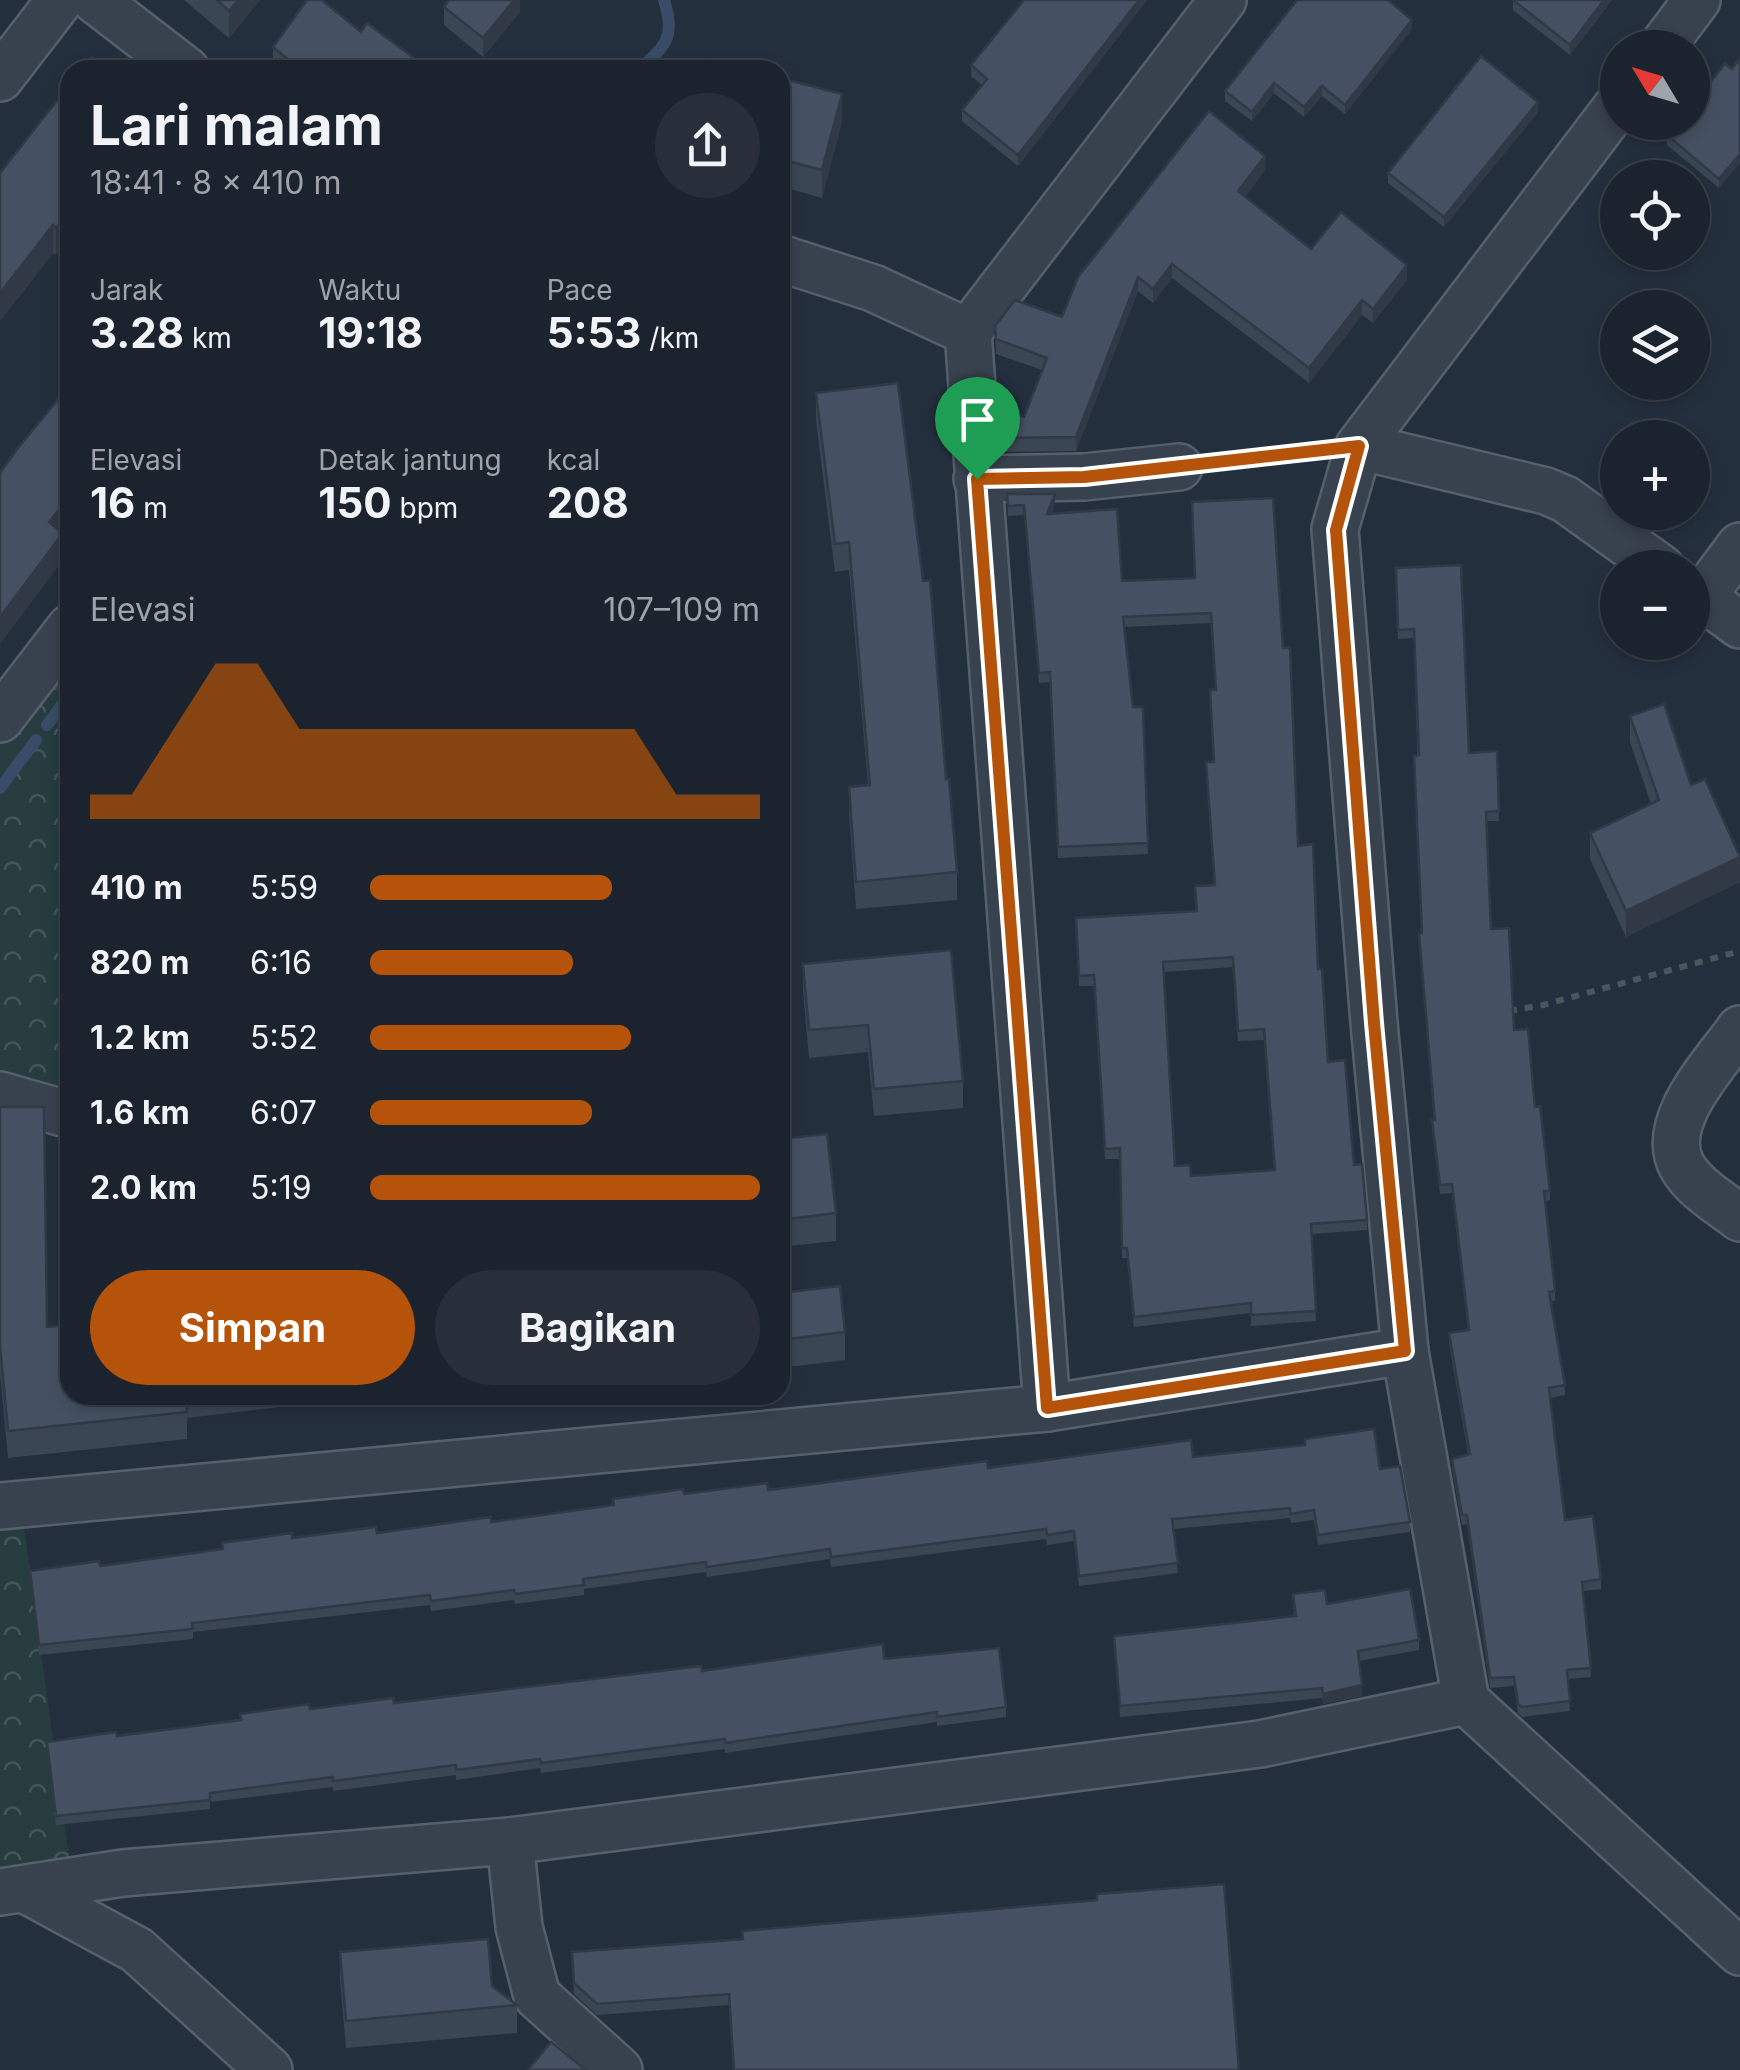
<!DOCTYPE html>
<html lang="id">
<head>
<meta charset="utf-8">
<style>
	body { margin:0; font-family:Inter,sans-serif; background:#282f3a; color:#f1f3f6; height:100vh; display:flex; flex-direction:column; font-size:38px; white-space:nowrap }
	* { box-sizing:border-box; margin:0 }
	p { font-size:32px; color:#a0a4aa }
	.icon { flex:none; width:55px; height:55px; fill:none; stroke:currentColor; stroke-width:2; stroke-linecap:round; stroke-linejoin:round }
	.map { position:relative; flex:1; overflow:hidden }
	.drawer { position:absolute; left:60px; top:60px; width:730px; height:1345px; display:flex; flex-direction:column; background:#1b232e; border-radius:30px; box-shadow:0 5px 15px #0003,0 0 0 2px #39404a }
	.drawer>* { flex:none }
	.needle { width:65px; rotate:308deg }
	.fabs { position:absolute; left:1600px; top:30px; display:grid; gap:20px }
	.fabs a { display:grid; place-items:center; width:110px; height:110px; border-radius:50%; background:#1b232e; box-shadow:0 5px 15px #0003,0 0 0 2px #39404a; font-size:50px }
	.pin { position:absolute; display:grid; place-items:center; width:85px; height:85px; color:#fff; margin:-102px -42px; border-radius:50% 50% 50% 0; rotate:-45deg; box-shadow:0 0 10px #0007 }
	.pin .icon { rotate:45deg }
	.round { display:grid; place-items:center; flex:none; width:105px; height:105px; border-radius:52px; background:#282f3a }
	.headline { display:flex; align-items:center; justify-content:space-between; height:170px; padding:0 30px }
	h1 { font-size:55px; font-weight:700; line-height:75px }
	.metrics { display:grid; grid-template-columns:repeat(3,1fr); gap:15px; height:170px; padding:10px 30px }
	.metrics div { display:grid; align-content:center }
	.metrics b { font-size:42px; font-weight:700 }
	.metrics small { font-size:28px; font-weight:400 }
	.metrics p { font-size:28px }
	.chart { height:280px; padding:20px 30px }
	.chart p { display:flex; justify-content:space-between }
	.chart svg { width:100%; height:180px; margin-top:10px; fill:#b45309; opacity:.7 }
	.primary-button { display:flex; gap:20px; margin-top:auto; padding:20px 30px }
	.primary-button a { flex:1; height:115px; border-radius:60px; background:#b45309; color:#fff; font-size:40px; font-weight:700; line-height:115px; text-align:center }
	.primary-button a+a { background:#282f3a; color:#f1f3f6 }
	ul { padding:0 30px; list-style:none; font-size:32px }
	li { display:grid; grid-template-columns:160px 120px 1fr; align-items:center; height:75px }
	li i { height:25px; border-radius:12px; background:#b45309 }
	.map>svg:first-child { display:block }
	.forest { fill:url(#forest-crowns) }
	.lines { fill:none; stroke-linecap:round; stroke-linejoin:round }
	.stream { stroke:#394c67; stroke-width:12 }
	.minor-casing { stroke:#565f6c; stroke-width:50 }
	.path { stroke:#44595c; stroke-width:6; stroke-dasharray:8 8; stroke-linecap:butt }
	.minor { stroke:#38414e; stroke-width:45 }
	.wall { fill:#3b4654; fill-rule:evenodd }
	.shaded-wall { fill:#303945 }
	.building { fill:#455162; stroke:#303945; stroke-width:2.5; fill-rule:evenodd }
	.route-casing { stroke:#fff; stroke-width:20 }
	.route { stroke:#b45309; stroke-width:12 }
</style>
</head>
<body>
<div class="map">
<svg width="1740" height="2070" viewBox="0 0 1740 2070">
	<defs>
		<pattern id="forest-crowns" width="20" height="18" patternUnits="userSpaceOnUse" patternTransform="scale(2.5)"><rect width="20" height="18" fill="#263c3f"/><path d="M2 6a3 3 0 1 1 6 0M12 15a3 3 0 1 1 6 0" fill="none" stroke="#435659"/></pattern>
	</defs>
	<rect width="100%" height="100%" fill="#242f3e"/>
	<g class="forest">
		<path d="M 70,645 L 70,1098 L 0,1079 L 0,736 Z"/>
		<path d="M 23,1519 L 70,1865 L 0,1872 L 0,1523 Z"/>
	</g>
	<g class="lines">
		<g class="stream">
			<path d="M 639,70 C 666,45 676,38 664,0"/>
			<path d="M 47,725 L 70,694"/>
			<path d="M 0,788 L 36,740"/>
		</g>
		<g class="minor-casing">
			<g id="minor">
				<path d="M 95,0 L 186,70"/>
				<path d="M 1661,48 L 1697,0"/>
				<path d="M 0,78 L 60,0"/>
				<path d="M 1618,105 L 1359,446 L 1546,491 L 1565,499 L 1661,568"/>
				<path d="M 780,258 L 873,288 L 968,332"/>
				<path d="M 1359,446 L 1335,529 L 1374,1023 L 1405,1351 L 1466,1701 L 1740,1952"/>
				<path d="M 977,479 L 1084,477 L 1179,467"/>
				<path d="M 1740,546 L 1702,597 L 1740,625"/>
				<path d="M 0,719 L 70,628"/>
				<path d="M 1740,1029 C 1716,1063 1658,1122 1682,1166 C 1694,1188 1721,1203 1740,1218"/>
				<path d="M 0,1095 L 70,1115"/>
				<path d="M 1047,1408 L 1405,1351"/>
				<path d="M 0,1506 L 1047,1408 L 968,332 L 1223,0"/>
				<path d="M 510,1841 L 519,1927 L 537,1996 L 619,2070"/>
				<path d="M 26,1890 L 137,1950 L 269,2070"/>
				<path d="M 0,1892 L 123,1873 L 510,1841 L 1260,1744 L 1466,1701"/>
			</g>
		</g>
		<g class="path">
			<path d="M 1221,462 L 1313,452"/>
			<path d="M 1509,1011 L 1543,1005 L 1740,951"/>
		</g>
		<use href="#minor" class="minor"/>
	</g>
	<g class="wall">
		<path d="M 184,0 L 260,0 L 229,38 Z"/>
		<path d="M 520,0 L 520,12 L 483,57 L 444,25 L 444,7 Z"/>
		<path d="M 1022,0 L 1147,0 L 1018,166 L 962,121 L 962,110 L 982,85 L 971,76 L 971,65 L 1023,1 Z"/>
		<path d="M 1513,0 L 1612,0 L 1570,55 L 1513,10 Z"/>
		<path d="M 1412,29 L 1345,114 L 1322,96 L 1304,117 L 1274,93 L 1252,121 L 1225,101 L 1225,91 Z"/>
		<path d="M 361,32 L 430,70 L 273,70 L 273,47 Z"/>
		<path d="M 1725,64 L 1719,188 L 1667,145 L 1667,135 Z"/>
		<path d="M 780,78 L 842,122 L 822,198 L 780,186 Z"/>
		<path d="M 70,84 L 70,238 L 56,255 L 53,253 L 0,321 Z"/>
		<path d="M 1538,112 L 1444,227 L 1388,183 L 1388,173 Z"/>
		<path d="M 1265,170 L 1245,197 L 1311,249 L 1407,280 L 1373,323 L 1362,315 L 1309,383 L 1172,278 L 1153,303 L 1138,291 L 1076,451 L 1003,452 L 1001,409 L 1024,417 L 1042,370 L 996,354 L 995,326 L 1062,317 Z"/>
		<path d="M 816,393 L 946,779 L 957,872 L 957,900 L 856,909 L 849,814 L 849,787 L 868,785 L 849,570 L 835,572 L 816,420 Z"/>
		<path d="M 1007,494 L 1055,504 L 1051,514 L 1122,581 L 1195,578 L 1283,648 L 1298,846 L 1318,969 L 1328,1062 L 1367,1220 L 1367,1230 L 1312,1234 L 1316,1321 L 1251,1326 L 1251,1313 L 1134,1327 L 1127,1258 L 1122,1258 L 1120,1159 L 1105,1159 L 1094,986 L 1079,986 L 1076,918 L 1196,911 L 1214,885 L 1213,762 L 1216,690 L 1211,623 L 1124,627 L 1133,707 L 1143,707 L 1148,854 L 1058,858 L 1050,682 L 1039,683 L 1024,515 L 1008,516 ZM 1233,967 L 1238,1041 L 1264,1040 L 1274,1170 L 1191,1176 L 1175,1166 L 1164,972 Z"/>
		<path d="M 1396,568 L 1469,753 L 1497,751 L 1499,821 L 1486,821 L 1491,929 L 1514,1030 L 1535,1107 L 1550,1191 L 1550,1200 L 1545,1201 L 1555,1291 L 1555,1301 L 1550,1301 L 1565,1385 L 1565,1395 L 1550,1398 L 1565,1520 L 1601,1579 L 1601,1589 L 1583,1591 L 1591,1677 L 1568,1679 L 1570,1711 L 1522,1717 L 1518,1713 L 1514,1686 L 1490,1688 L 1467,1524 L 1462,1525 L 1452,1468 L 1452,1459 L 1468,1454 L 1449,1343 L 1449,1333 L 1468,1330 L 1452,1193 L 1440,1194 L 1432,1130 L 1432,1120 L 1434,1120 L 1419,943 L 1419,934 L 1422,933 L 1414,638 L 1398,639 Z"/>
		<path d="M 1630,716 L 1691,785 L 1740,854 L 1740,882 L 1626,937 L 1590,859 L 1590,833 L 1651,804 L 1630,742 Z"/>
		<path d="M 803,964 L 963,1081 L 963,1108 L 874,1116 L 868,1052 L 809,1058 L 803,991 Z"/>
		<path d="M 0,1107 L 47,1327 L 70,1395 L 378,1395 L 187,1418 L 187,1439 L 8,1458 L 0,1373 Z"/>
		<path d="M 780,1139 L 836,1213 L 836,1241 L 780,1247 Z"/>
		<path d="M 780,1293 L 845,1332 L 845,1360 L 780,1368 Z"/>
		<path d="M 1193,1457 L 1380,1469 L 1410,1522 L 1410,1532 L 1318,1545 L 1314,1520 L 1291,1523 L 1290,1518 L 1173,1529 L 1178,1573 L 1079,1586 L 1074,1541 L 1047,1545 L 1046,1539 L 831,1567 L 830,1559 L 707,1577 L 706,1572 L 584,1589 L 584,1595 L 515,1604 L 514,1600 L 431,1611 L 430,1605 L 193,1632 L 193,1639 L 39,1655 L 30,1571 L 100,1566 L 292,1538 L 377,1533 L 491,1522 L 613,1505 L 684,1494 L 768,1490 L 988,1468 Z"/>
		<path d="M 1293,1594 L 1327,1604 L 1419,1640 L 1419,1650 L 1359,1661 L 1362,1696 L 1323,1704 L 1322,1698 L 1120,1717 L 1114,1636 L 1294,1616 Z"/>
		<path d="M 884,1659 L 1006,1707 L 1006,1717 L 937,1726 L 937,1722 L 725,1753 L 725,1749 L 541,1773 L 540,1768 L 456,1780 L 456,1775 L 333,1791 L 333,1787 L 210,1802 L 210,1809 L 56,1825 L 47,1742 L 117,1736 L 310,1709 L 394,1703 L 702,1671 Z"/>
		<path d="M 1224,1884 L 729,2005 L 597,2015 L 574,1994 L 572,1963 L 743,1939 L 1097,1900 Z"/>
		<path d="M 340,1952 L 492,1986 L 517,2005 L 517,2033 L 346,2048 L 340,1980 Z"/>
	</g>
	<g class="shaded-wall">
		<path d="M 238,0 L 260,0 L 229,38 L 229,11 Z"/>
		<path d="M 514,0 L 520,0 L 520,12 L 483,57 L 483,38 Z"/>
		<path d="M 1139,0 L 1147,0 L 1018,166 L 1018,155 Z"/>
		<path d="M 1604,0 L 1612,0 L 1570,55 L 1570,45 Z"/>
		<path d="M 1412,20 L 1412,29 L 1345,114 L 1345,105 Z"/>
		<path d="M 1274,83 L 1274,93 L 1252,121 L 1252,112 Z"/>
		<path d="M 1322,86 L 1322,96 L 1304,117 L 1304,107 Z"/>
		<path d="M 842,94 L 842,122 L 822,198 L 822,170 Z"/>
		<path d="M 1538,102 L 1538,112 L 1444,227 L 1444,217 Z"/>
		<path d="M 1740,154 L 1740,163 L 1719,188 L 1719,179 Z"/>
		<path d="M 1265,156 L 1265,170 L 1238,206 L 1238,191 Z"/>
		<path d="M 70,211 L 70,238 L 56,255 L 56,228 Z"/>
		<path d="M 53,225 L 53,253 L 0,321 L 0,293 Z"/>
		<path d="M 1172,264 L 1172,278 L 1153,303 L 1153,289 Z"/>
		<path d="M 1407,265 L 1407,280 L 1373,323 L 1373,309 Z"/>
		<path d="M 1138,277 L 1138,291 L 1076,451 L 1076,437 Z"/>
		<path d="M 1362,300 L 1362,315 L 1309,383 L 1309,368 Z"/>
		<path d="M 1055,494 L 1055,504 L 1047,524 L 1047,514 Z"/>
		<path d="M 70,497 L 70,524 L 49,549 L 49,522 Z"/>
		<path d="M 63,533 L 63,560 L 0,644 L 0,617 Z"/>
		<path d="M 1740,857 L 1740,882 L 1626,937 L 1626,911 Z"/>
		<path d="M 1362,1685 L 1362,1696 L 1323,1704 L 1323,1694 Z"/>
	</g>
	<g class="building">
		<path d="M 217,0 L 238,0 L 229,11 Z"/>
		<path d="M 307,0 L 322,0 L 361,32 L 367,23 L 430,70 L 301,70 L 273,47 Z"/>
		<path d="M 449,0 L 514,0 L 483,38 L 444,7 Z"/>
		<path d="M 1024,0 L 1139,0 L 1018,155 L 962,110 L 987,79 L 971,65 Z"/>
		<path d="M 1297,0 L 1388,0 L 1412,20 L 1345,105 L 1322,86 L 1304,107 L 1274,83 L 1252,112 L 1225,91 Z"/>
		<path d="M 1513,0 L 1604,0 L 1570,45 Z"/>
		<path d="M 1481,56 L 1538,102 L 1444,217 L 1388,173 Z"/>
		<path d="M 92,57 L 109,70 L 81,70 Z"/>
		<path d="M 1740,58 L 1740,154 L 1719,179 L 1667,135 L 1677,122 L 1692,122 L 1692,104 L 1725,64 L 1732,69 Z"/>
		<path d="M 708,59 L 750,70 L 705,70 Z"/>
		<path d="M 780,78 L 842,94 L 822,170 L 780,159 Z"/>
		<path d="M 70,84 L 70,211 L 56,228 L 53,225 L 0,293 L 0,173 Z"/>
		<path d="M 1209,111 L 1265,156 L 1238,191 L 1311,249 L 1341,212 L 1407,265 L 1373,309 L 1362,300 L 1309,368 L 1172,264 L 1153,289 L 1138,277 L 1076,437 L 1003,438 L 1001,409 L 1024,417 L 1047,358 L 996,339 L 995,326 L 1015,300 L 1062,317 L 1078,277 Z"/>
		<path d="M 898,383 L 923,581 L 930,580 L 946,779 L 949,779 L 957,872 L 856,882 L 849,787 L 870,785 L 849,542 L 835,544 L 816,393 Z"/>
		<path d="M 70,385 L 70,497 L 49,522 L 63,533 L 0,617 L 0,473 L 18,448 Z"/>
		<path d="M 1007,494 L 1055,494 L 1047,514 L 1117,509 L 1122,581 L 1195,578 L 1192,502 L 1273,498 L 1283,648 L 1290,648 L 1298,846 L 1313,844 L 1318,969 L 1322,969 L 1328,1062 L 1345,1060 L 1354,1165 L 1362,1164 L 1367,1220 L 1311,1224 L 1316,1311 L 1251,1315 L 1251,1303 L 1134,1317 L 1127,1248 L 1122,1248 L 1120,1148 L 1105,1149 L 1094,975 L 1079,976 L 1076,918 L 1197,911 L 1195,886 L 1215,885 L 1206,762 L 1214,762 L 1210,690 L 1216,690 L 1211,613 L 1123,617 L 1133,707 L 1143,707 L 1148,843 L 1058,847 L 1050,672 L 1039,673 L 1024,505 L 1008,506 ZM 1233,957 L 1238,1031 L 1264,1029 L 1275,1170 L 1191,1176 L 1190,1165 L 1175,1166 L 1163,962 Z"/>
		<path d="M 1461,565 L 1469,753 L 1497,751 L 1499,811 L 1486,812 L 1491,929 L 1509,928 L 1514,1030 L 1528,1029 L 1535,1107 L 1540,1106 L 1550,1191 L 1544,1191 L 1555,1291 L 1549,1292 L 1565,1385 L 1549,1388 L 1565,1520 L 1593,1516 L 1601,1579 L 1582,1582 L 1591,1668 L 1567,1670 L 1570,1701 L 1522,1707 L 1518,1704 L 1514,1677 L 1490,1678 L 1467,1515 L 1462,1515 L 1452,1459 L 1470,1454 L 1449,1333 L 1469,1330 L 1452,1184 L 1440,1185 L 1432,1120 L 1435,1120 L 1419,934 L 1422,933 L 1414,756 L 1419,755 L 1414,629 L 1398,630 L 1396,568 Z"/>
		<path d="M 1664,704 L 1691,785 L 1705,779 L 1740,857 L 1626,911 L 1590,833 L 1659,800 L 1630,716 Z"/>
		<path d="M 951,950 L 963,1081 L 874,1089 L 868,1025 L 809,1030 L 803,964 Z"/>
		<path d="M 0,1107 L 44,1107 L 47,1327 L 70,1325 L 70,1395 L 185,1395 L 187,1412 L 8,1431 L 0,1346 Z"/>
		<path d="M 827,1134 L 836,1213 L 780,1220 L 780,1139 Z"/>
		<path d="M 840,1286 L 845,1332 L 780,1340 L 780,1293 Z"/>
		<path d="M 1374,1429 L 1380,1469 L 1400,1466 L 1410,1522 L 1318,1535 L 1314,1510 L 1291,1514 L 1290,1508 L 1172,1519 L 1178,1563 L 1079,1576 L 1074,1531 L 1047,1535 L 1046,1529 L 831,1557 L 830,1549 L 707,1567 L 706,1562 L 583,1579 L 584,1585 L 515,1594 L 514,1590 L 431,1601 L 430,1595 L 192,1623 L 193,1629 L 39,1645 L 30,1571 L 99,1561 L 100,1566 L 223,1549 L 222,1543 L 292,1533 L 292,1538 L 376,1527 L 377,1533 L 491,1517 L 491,1522 L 614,1505 L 613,1499 L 683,1489 L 684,1494 L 767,1483 L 768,1490 L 987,1461 L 988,1468 L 1191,1440 L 1193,1457 L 1305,1445 L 1305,1439 Z"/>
		<path d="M 1410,1589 L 1419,1640 L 1358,1651 L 1362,1685 L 1323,1694 L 1322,1688 L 1120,1706 L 1114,1636 L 1296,1616 L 1293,1594 L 1325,1590 L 1327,1604 Z"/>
		<path d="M 883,1644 L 884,1659 L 999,1648 L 1006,1707 L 937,1717 L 937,1712 L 725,1743 L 725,1739 L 541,1763 L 540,1759 L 456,1770 L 456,1765 L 333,1781 L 333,1777 L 210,1793 L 210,1800 L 56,1816 L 47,1742 L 116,1732 L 117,1736 L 241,1720 L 240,1714 L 309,1704 L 310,1709 L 393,1698 L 394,1703 L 701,1666 L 702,1671 Z"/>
		<path d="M 1224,1884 L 1239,2070 L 734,2070 L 729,1994 L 597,2004 L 574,1983 L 572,1952 L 743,1939 L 742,1931 L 1097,1900 L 1097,1894 Z"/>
		<path d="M 488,1939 L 492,1986 L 517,2005 L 346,2021 L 340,1952 Z"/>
		<path d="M 551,2042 L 586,2070 L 528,2070 Z"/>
	</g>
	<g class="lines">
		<g class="route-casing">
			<path id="route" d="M 1359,446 L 1336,530 L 1374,1023 L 1405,1351 L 1047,1408 L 977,479 L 1084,477 Z"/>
		</g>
		<use href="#route" class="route"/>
	</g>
</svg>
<div class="fabs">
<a><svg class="needle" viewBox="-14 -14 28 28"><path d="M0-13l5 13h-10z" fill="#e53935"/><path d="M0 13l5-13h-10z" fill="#a0a4aa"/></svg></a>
<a><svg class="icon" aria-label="locate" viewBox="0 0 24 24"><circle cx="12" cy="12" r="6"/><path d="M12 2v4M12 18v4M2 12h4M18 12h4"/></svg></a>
<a><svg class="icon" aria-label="layers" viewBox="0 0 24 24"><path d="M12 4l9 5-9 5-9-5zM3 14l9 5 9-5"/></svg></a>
<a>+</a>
<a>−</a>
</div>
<div class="pin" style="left:977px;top:479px;background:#1e9e55"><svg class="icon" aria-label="arrive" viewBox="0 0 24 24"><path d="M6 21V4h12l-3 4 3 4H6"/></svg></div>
<section class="drawer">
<div class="headline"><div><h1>Lari malam</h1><p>18:41 · 8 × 410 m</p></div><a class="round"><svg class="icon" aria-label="share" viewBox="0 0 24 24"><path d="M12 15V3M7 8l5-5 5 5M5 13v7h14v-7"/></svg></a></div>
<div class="metrics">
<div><p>Jarak</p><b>3.28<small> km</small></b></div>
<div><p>Waktu</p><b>19:18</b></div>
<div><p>Pace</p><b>5:53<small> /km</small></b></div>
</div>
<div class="metrics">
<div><p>Elevasi</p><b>16<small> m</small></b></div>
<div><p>Detak jantung</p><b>150<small> bpm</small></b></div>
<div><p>kcal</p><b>208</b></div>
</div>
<div class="chart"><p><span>Elevasi</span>107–109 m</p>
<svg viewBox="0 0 160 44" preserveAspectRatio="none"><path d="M0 44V38L10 38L20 22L30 6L40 6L50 22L60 22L70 22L80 22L90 22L100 22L110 22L120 22L130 22L140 38L150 38L160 38V44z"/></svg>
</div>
<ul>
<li><b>410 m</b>5:59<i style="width:62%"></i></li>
<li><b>820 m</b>6:16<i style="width:52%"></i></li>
<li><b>1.2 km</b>5:52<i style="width:67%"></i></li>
<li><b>1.6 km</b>6:07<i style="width:57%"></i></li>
<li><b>2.0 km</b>5:19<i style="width:100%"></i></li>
</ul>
<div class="primary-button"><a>Simpan</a><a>Bagikan</a></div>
</section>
</div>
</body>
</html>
